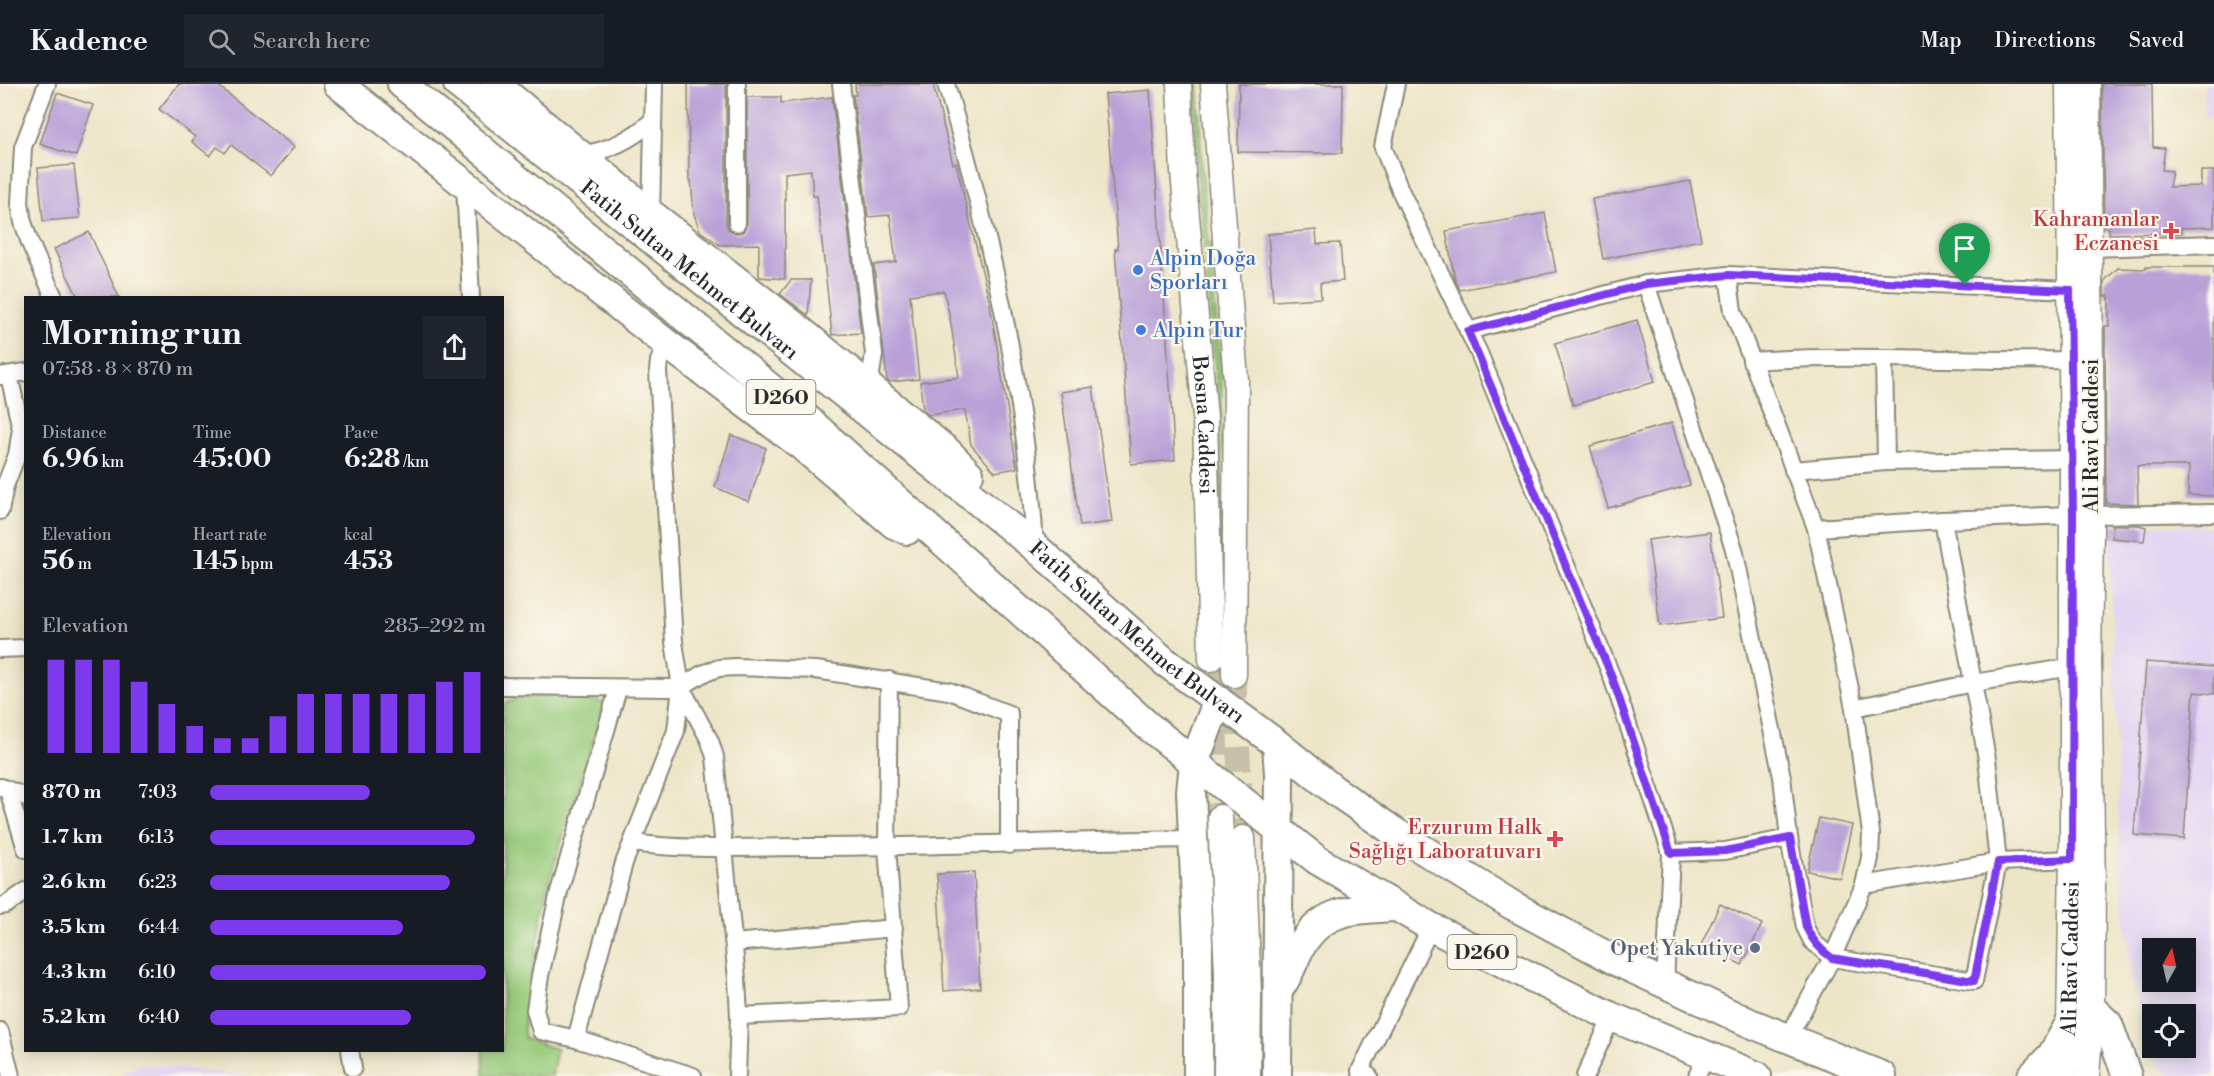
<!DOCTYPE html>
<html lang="en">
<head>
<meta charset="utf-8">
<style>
	body { margin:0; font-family:"Libre Bodoni",serif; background:#20242c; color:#f1f3f6; height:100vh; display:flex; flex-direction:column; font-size:22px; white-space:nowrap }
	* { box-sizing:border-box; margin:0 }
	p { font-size:20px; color:#9ea1a6 }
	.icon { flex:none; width:33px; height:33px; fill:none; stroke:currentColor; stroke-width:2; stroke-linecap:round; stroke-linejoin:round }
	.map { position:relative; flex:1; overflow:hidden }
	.side { position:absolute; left:24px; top:212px; width:480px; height:756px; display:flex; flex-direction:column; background:#171b24; border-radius:0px; box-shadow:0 3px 15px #0003 }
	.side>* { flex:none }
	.needle { width:39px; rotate:8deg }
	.tools { position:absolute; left:2142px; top:854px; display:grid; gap:12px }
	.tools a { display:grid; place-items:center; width:54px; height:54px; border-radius:0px; background:#171b24; box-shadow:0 3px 15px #0003; font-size:30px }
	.pin { position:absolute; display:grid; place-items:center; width:51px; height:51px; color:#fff; margin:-62px -26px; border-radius:50% 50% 50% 0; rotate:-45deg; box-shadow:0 0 6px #0007 }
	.pin .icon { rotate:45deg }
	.round { display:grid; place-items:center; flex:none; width:63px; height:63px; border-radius:0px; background:#20242c }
	.headline { display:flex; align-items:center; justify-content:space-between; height:102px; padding:0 18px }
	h1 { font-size:33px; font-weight:800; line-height:45px }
	.figures { display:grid; grid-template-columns:repeat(3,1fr); gap:9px; height:102px; padding:6px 18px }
	.figures div { display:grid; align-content:center }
	.figures b { font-size:26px; font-weight:800 }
	.figures small { font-size:16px; font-weight:400 }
	.figures p { font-size:16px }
	.chart { height:168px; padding:12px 18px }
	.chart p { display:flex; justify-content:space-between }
	.chart svg { width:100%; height:108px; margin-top:6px; stroke:#7c3aed; stroke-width:6 }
	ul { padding:0 18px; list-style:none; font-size:20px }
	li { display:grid; grid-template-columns:96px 72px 1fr; align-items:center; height:45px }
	li i { height:15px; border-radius:8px; background:#7c3aed }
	header { display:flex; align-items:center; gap:36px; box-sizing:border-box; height:84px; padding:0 30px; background:#171b24; border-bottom:2px solid #363941 }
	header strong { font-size:28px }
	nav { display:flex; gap:33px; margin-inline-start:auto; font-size:21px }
	.search { width:420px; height:54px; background:#20242c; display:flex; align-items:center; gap:15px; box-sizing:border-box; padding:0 21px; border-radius:0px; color:#9ea1a6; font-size:22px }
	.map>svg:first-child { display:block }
	.built { fill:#e2d4f3; fill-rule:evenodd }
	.green { fill:#98cb7b; stroke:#627b53; stroke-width:1.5 }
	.building { fill:#b9a1d8 }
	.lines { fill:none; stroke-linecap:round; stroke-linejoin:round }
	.secondary-tunnel { stroke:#c6c0a8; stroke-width:24; stroke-dasharray:24 12; stroke-linecap:butt }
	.minor-casing { stroke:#8c8879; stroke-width:20 }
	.secondary-casing { stroke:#8c8879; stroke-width:27 }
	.trunk-casing { stroke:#8c8879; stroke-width:32 }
	.minor { stroke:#fff; stroke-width:16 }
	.secondary { stroke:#fff; stroke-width:24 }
	.trunk { stroke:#fff; stroke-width:28 }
	.route-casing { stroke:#fff; stroke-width:12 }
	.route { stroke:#7c3aed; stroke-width:8 }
	.health-dot { fill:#e0444e; stroke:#fbf7ec; stroke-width:2 }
	.shop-dot { fill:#3f7fe0; stroke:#fbf7ec; stroke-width:2 }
	.service-dot { fill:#5c6f8a; stroke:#fbf7ec; stroke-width:2 }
	.labels { text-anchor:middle; stroke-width:4.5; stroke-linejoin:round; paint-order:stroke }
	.shield { fill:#fbf7ec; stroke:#696865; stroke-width:1.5 }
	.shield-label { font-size:20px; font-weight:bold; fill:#2b2b2b }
	.health-label { font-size:21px; fill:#be3a42; stroke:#fbf7ec; text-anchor:end }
	.shop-label { font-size:21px; fill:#366cbe; stroke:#fbf7ec; text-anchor:start }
	.street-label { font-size:21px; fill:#2b2b2b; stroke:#fbf7ec }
	.service-label { font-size:21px; fill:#4e5e75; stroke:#fbf7ec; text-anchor:end }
</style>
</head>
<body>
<header>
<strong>Kadence</strong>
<div class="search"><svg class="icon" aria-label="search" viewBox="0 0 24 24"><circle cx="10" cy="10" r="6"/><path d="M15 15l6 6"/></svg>Search here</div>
<nav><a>Map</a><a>Directions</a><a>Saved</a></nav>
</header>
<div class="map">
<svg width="2214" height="992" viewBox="0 0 2214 992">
	<rect width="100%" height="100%" fill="#fbf7ec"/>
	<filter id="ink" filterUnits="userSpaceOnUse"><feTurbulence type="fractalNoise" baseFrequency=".0167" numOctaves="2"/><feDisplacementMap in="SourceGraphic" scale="12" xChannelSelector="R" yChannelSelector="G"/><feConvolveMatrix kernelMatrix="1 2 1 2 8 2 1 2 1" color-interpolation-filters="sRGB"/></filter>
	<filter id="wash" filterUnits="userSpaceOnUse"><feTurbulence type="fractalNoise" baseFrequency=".008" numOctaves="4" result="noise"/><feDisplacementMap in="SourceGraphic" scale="24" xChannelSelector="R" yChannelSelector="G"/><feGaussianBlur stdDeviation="1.35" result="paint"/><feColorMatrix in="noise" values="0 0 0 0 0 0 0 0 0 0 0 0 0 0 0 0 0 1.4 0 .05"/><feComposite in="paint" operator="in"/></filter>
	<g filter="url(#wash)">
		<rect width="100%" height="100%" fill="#ede5c7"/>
		<g class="built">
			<rect x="2204" y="0" width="10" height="34"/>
			<path d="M 2109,439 L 2214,443 L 2214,992 L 2168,992 L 2148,965 L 2131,891 L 2120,774 ZM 2152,864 L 2186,864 L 2186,897 L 2152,897 ZM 2152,930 L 2186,930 L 2186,963 L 2152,963 Z"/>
			<path d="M 141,980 L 253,992 L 119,992 Z"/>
		</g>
		<g class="green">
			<path d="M 1193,0 L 1198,0 L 1202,84 L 1222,292 L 1222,565 L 1216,296 L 1197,86 Z"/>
			<path d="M 570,612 L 605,619 L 549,797 L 524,933 L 524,954 L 557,965 L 552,992 L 484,992 L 483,966 L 502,966 L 503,621 L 517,614 Z"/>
		</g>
		<g id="blocks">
			<g class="building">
				<path d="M 179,0 L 216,0 L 294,63 L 271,92 L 231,61 L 225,69 L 217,63 L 210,72 L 192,58 L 195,53 L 159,25 Z"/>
				<path d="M 688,0 L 726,0 L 726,139 L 728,145 L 736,149 L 743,148 L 747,139 L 747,13 L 781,13 L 781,19 L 832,13 L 861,249 L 832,251 L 817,112 L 813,112 L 811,86 L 785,89 L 785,195 L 759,193 L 759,160 L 720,161 L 700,147 L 694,130 L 691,96 L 689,96 Z"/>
				<path d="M 855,0 L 933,0 L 953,80 L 956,79 L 990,220 L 1017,384 L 995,388 L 971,361 L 965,326 L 929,331 L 923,326 L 920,298 L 959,293 L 950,234 L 944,207 L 910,211 L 919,295 L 889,298 L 887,296 L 874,181 L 896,178 L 890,131 L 868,133 L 853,11 L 856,11 Z"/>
				<path d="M 1239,0 L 1343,0 L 1342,69 L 1238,68 Z"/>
				<path d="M 2102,0 L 2152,0 L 2153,63 L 2165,64 L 2162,86 L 2172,87 L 2169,103 L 2201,102 L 2201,87 L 2214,87 L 2214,143 L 2180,144 L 2181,149 L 2109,150 L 2109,144 L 2104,143 Z"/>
				<path d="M 1150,6 L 1175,376 L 1131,380 L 1115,165 L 1118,165 L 1105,10 Z"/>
				<path d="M 57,9 L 93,21 L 76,72 L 40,60 Z"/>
				<path d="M 74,81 L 80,134 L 43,137 L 38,84 Z"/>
				<path d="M 1690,97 L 1701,156 L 1603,175 L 1592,115 Z"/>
				<path d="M 1545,129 L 1556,188 L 1460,206 L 1455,196 L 1446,147 Z"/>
				<path d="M 1316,146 L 1317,160 L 1340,159 L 1343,197 L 1320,199 L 1321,214 L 1273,217 L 1268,150 Z"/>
				<path d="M 89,148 L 119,213 L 78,213 L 54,165 Z"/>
				<path d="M 2146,183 L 2214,183 L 2214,412 L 2188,411 L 2189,382 L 2137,382 L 2138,420 L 2106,419 L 2105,242 L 2109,242 L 2109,212 L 2104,212 L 2104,197 L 2118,184 L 2146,185 Z"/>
				<path d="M 791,196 L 811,196 L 808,231 L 780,210 Z"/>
				<path d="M 1637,236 L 1655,298 L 1573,321 L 1555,259 Z"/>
				<path d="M 1093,303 L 1112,438 L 1080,442 L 1061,308 Z"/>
				<path d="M 1672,339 L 1690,401 L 1608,424 L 1590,362 Z"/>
				<path d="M 731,351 L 766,364 L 749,418 L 715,403 Z"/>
				<path d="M 2113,441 L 2139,441 L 2146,443 L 2144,457 L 2112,454 Z"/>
				<path d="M 1710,448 L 1722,534 L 1660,542 L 1648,456 Z"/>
				<path d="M 2146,578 L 2214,583 L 2214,610 L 2194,608 L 2184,755 L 2134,751 Z"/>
				<path d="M 1819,734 L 1852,741 L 1840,794 L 1807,787 Z"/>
				<path d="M 974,788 L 980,904 L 944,907 L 937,790 Z"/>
				<path d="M 1720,820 L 1762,840 L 1742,881 L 1701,861 Z"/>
			</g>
		</g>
	</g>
	<g filter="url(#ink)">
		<use href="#blocks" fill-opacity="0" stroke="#8c8879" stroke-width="1.5"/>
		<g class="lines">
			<g class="secondary-tunnel">
				<path d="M 1211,575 L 1220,733"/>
				<path d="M 1234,591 L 1243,754"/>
			</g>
			<g class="minor-casing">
				<g id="minor">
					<path d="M 47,0 L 23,63 L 20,119 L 23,138 L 30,159 L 54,213"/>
					<path d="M 737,0 L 737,139"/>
					<path d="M 841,0 L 874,270 L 869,303"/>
					<path d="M 946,0 C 990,151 1026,306 1035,463"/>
					<path d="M 1396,0 L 1383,63 L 1400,106 L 1479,269 L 1612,593 L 1671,769 L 1665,901"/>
					<path d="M 580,71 C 609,67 631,56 652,37"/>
					<path d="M 465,101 L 471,213"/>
					<path d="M 651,130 L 654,0"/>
					<path d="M 2090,164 L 2214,160"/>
					<path d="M 1728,191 L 1733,227 L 1816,444 L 1854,624 L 1871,749 L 1870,774 L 1864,801 L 1832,874 L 1787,955"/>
					<path d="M 1646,200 L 1734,465 L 1782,693 L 1789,754 L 1805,843 L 1812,857 L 1832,874 L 1974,897 L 1998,778 L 1987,675 L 1943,436"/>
					<path d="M 1468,247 L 1646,200 L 1728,191 L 2070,206"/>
					<path d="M 1884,275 L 1886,378"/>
					<path d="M 1751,277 C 1858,269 1964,278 2071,276"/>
					<path d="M 0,292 L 26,288"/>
					<path d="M 1793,386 L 1886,378 L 2072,375"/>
					<path d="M 0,427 L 5,402 L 17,371 L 21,345 L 9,291"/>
					<path d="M 2092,431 L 2214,429"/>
					<path d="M 1816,444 L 1943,436 L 2072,431"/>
					<path d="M 0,565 L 26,564"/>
					<path d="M 502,602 L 670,604 L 681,603 L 702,590 L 719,584 L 736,583 L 816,586 L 949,607 L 1009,630 L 1009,761"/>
					<path d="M 681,603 L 710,657 L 715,673 L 737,895 L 739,932 L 737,992"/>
					<path d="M 618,605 L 559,808 L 540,892 L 535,926 L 541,947 L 576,955 L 693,992"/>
					<path d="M 1854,624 L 1973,599 L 2072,583"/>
					<path d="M 1,703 L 26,713"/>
					<path d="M 8,706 L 26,765"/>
					<path d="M 632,759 C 691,767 751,763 810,763 C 938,763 1065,757 1193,755"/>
					<path d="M 1671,769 L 1725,767 L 1789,754"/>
					<path d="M 1864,801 L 1998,778 L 2072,775"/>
					<path d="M 0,822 L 6,821 L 26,807"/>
					<path d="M 734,859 L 894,844"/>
					<path d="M 739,932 L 899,924 L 887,763 L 889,596"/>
					<path d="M 0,947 L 11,992"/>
					<path d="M 576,955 L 624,779 L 676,647 L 681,603 L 674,558 L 658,287 L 659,277 L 667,260"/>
					<path d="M 350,966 L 353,984"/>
					<path d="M 1369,992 L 1360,987 L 1431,843"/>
					<path d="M 1585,992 L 1612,933"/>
					<path d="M 1697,992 L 1706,972"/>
				</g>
			</g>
			<g class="secondary-casing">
				<g id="secondary">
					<path id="s1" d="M 1179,0 L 1183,88 L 1205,333 L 1211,575"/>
					<path d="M 1213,0 L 1236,296 L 1234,591"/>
					<path d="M 1220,733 L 1227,890 L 1226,992"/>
					<path d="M 1243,754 L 1249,911 L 1248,992"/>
					<path id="s2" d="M 2063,992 L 2069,941 L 2072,775 L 2072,375 L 2068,0"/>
					<path d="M 2087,992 L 2092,925 L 2093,804 L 2089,578 L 2092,377 L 2088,0"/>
				</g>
			</g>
			<g class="trunk-casing">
				<g id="trunk">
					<path d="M 338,0 L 667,260 L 802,362 L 894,440 L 907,446"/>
					<path d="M 402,0 L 798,327 L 1148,642 L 1317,776 L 1431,843 L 1612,933 L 1757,992"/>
					<path id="s3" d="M 458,0 L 1035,463 L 1164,577 L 1277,660 L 1334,706 L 1393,747 L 1512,821 L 1618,878 L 1750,939 L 1882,992"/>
					<path d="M 495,0 L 651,130 L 801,247 L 948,368 L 969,390"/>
					<path d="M 1281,902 C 1290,890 1293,877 1300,864 C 1322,824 1353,826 1394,823"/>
					<path d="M 2092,925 L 2108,940 L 2127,992"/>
					<path d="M 1198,992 L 1198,858 L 1191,708 L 1194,679 L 1218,616"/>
					<path d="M 1277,992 L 1279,690 L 1277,660"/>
					<path d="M 2032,992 L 2052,971 L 2069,941"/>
				</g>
			</g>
			<use href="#minor" class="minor"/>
			<use href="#secondary" class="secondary"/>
			<use href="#trunk" class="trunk"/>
		</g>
	</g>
	<g class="lines" filter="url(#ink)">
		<g class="route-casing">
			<path id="route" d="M 1728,191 L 2070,206 L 2073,431 L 2072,775 L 1998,778 L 1974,897 L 1832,874 C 1820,866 1812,856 1806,843 L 1790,754 L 1725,767 L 1671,769 L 1612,593 L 1468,247 L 1646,200 Z"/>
		</g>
		<use href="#route" class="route"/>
	</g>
	<g class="health-dot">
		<path d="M2168 138h6v6h6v6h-6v6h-6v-6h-6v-6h6z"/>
		<path d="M1552 746h6v6h6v6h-6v6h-6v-6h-6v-6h6z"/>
	</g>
	<g class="shop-dot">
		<circle cx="1138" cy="186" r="6"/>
		<circle cx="1141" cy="246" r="6"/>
	</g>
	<circle class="service-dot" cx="1755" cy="864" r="6"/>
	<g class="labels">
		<g class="shield">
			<rect x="746.5" y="296" width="69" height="34" rx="4.5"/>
			<rect x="1447.5" y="851" width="69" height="34" rx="4.5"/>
		</g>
		<g class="shield-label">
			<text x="781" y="320">D260</text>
			<text x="1482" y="875">D260</text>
		</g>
		<g class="health-label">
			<text x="2159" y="142">Kahramanlar<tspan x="2159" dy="24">Eczanesi</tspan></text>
			<text x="1542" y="750">Erzurum Halk<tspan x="1542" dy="24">Sağlığı Laboratuvarı</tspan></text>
		</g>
		<g class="shop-label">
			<text x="1150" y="181">Alpin Doğa<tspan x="1150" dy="24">Sporları</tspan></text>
			<text x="1153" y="253">Alpin Tur</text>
		</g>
		<g class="street-label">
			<text dy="7" stroke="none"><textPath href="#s3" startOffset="297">Fatih Sultan Mehmet Bulvarı</textPath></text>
			<text dy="7" stroke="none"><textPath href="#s1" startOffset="342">Bosna Caddesi</textPath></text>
			<text transform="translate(2091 352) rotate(-90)" y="7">Ali Ravi Caddesi</text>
			<text dy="7" stroke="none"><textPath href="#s3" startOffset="873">Fatih Sultan Mehmet Bulvarı</textPath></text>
			<text dy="7" stroke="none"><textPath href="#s2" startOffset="118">Ali Ravi Caddesi</textPath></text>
		</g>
		<g class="service-label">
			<text x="1743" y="871">Opet Yakutiye</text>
		</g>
	</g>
</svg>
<div class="tools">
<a><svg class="needle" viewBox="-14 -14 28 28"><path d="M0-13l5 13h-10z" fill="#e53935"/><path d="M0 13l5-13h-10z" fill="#9ea1a6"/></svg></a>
<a><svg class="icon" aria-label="locate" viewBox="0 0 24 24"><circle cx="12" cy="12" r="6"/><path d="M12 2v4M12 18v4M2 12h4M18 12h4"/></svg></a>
</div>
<div class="pin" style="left:1965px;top:201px;background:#1e9e55"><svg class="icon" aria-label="arrive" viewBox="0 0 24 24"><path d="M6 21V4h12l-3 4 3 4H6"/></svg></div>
<section class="side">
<div class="headline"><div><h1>Morning run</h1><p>07:58 · 8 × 870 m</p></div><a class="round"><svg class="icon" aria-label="share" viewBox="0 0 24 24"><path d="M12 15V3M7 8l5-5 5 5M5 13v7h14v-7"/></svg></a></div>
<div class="figures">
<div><p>Distance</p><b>6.96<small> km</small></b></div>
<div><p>Time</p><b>45:00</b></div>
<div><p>Pace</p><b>6:28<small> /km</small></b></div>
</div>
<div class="figures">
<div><p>Elevation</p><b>56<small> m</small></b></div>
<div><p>Heart rate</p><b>145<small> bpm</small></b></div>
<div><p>kcal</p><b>453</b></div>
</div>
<div class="chart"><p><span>Elevation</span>285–292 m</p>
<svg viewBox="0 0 160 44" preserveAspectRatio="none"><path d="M5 44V6M15 44V6M25 44V6M35 44V15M45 44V24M55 44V33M65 44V38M75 44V38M85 44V29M95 44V20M105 44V20M115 44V20M125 44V20M135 44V20M145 44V15M155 44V11"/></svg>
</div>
<ul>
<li><b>870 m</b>7:03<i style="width:58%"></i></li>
<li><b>1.7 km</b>6:13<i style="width:96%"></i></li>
<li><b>2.6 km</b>6:23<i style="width:87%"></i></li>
<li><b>3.5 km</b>6:44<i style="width:70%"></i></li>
<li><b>4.3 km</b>6:10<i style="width:100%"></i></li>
<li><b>5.2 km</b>6:40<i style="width:73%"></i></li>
</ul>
</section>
</div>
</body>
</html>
